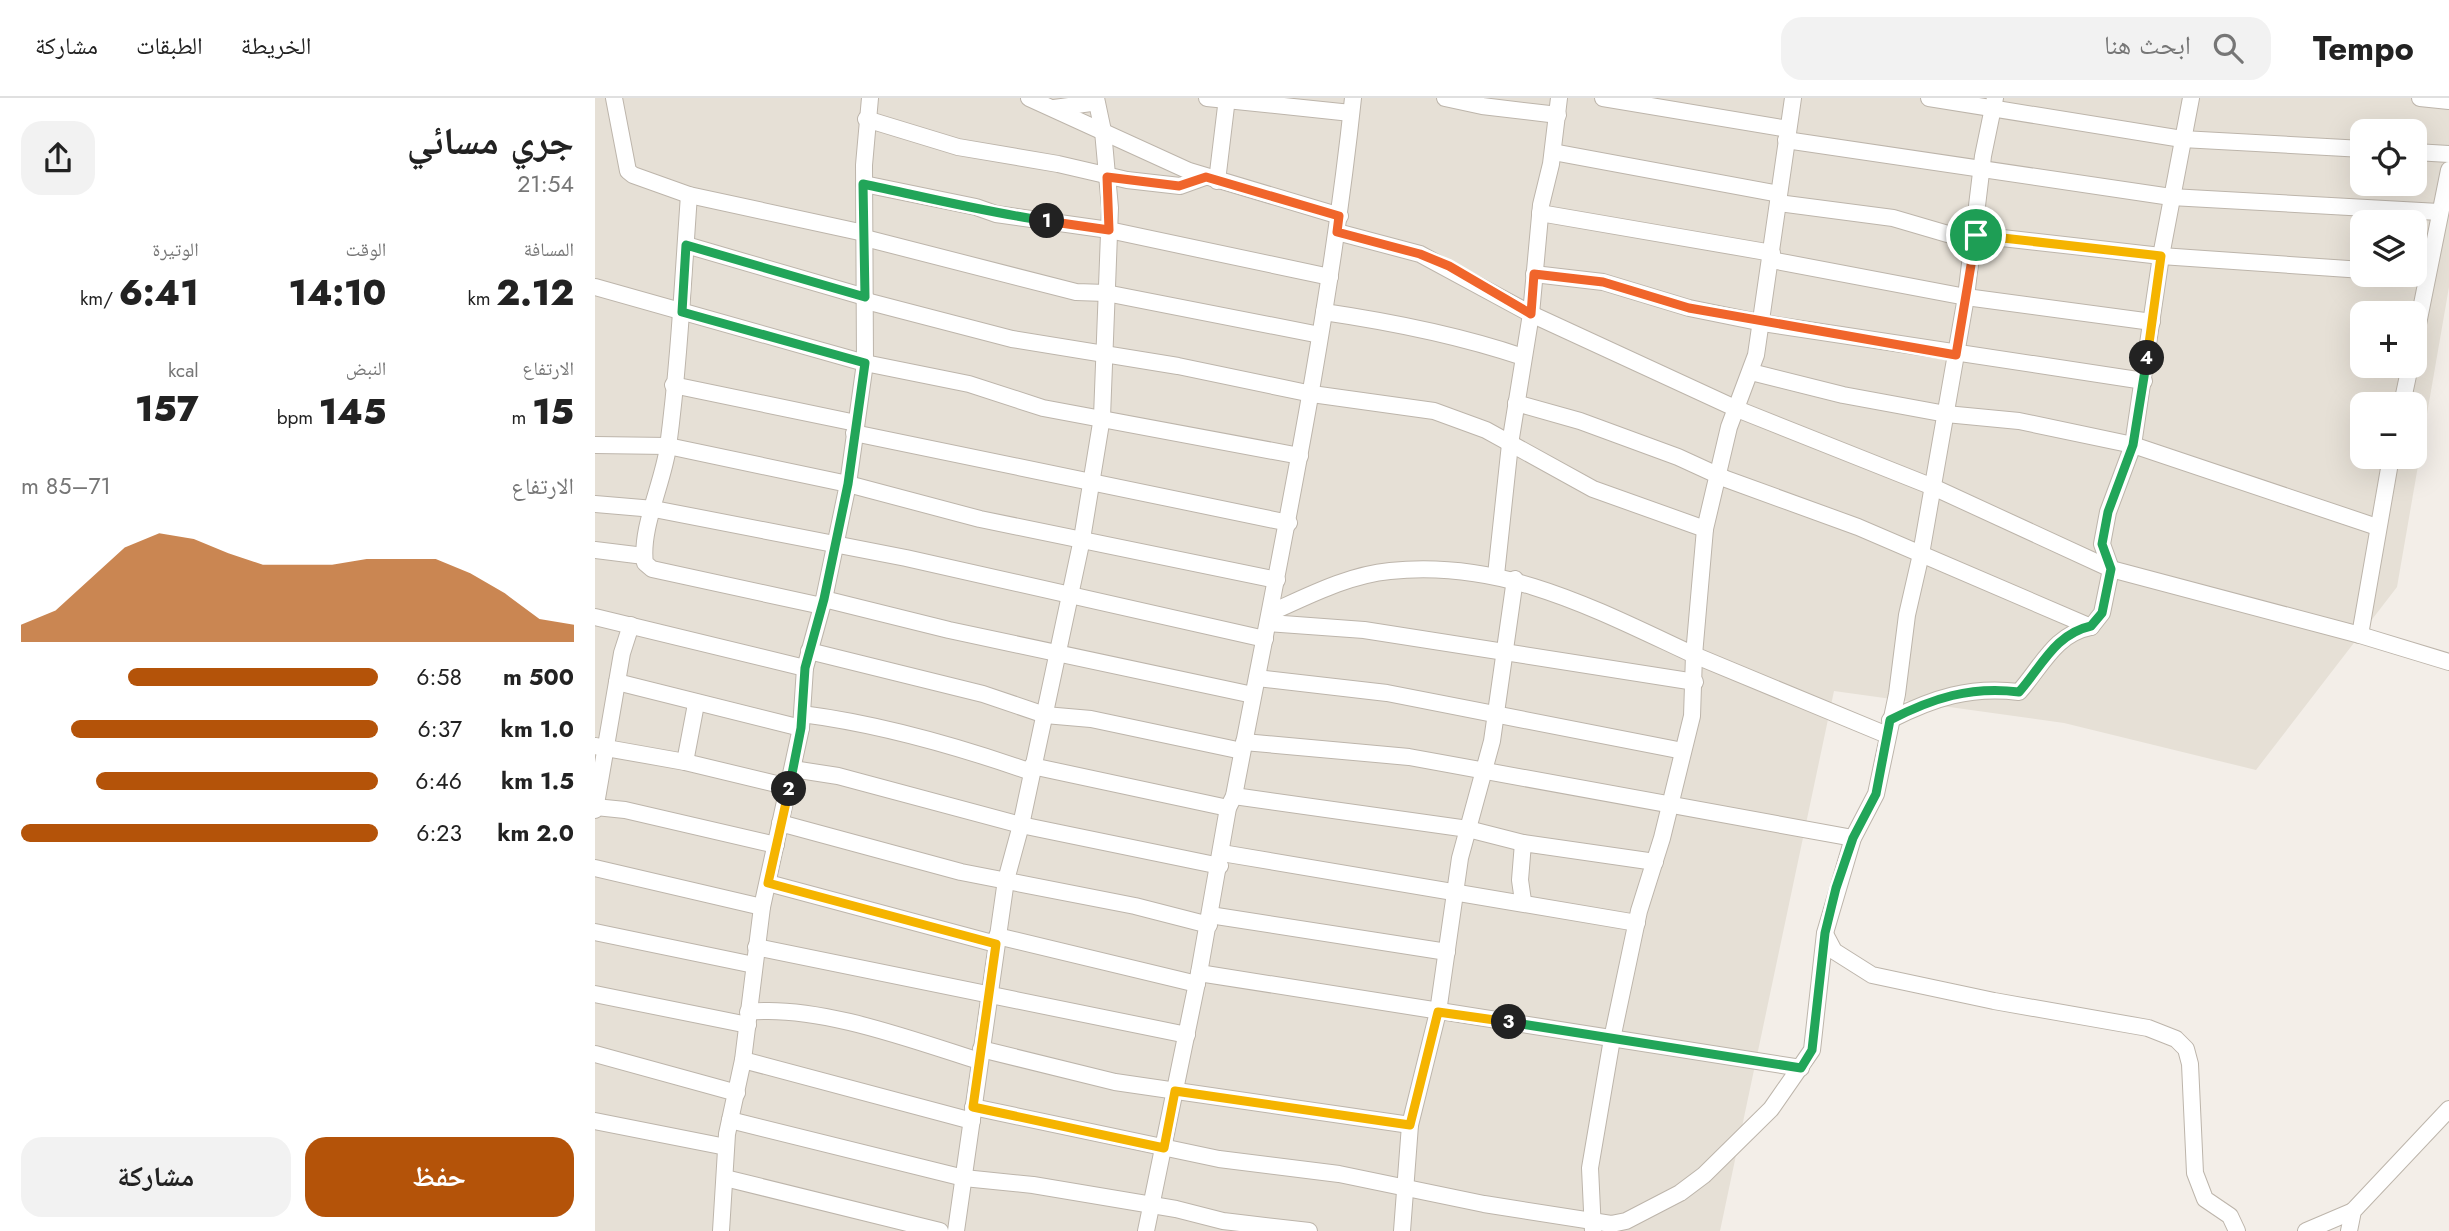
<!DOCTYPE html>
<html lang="ar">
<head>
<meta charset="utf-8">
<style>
	body { margin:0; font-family:Jost,"Noto Naskh Arabic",sans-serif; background:#f2f2f2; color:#222; direction:rtl; height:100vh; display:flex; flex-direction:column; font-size:26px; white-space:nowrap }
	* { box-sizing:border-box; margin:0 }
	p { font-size:23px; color:#767676 }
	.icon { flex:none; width:38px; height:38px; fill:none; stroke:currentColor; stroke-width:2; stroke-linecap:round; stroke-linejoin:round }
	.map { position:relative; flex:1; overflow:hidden; direction:ltr }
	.side { display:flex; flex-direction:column; background:#fff; width:595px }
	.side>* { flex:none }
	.controls { position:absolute; left:1755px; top:21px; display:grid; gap:14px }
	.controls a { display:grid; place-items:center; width:77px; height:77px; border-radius:14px; background:#fff; box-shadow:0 7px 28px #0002; font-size:35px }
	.pin { position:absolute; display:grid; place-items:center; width:60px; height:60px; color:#fff; margin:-30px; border:4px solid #fff; border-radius:50%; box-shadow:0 2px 7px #0007 }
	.km { position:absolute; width:35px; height:35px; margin:-18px; border-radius:50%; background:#222; color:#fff; font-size:19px; line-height:35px; text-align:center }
	.round { display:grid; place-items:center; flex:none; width:74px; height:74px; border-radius:21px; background:#f2f2f2 }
	.summary { display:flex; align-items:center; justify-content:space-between; height:119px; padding:0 21px }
	h1 { font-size:38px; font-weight:800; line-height:52px }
	.metrics { display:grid; grid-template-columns:repeat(3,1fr); gap:10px; height:119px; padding:7px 21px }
	.metrics div { display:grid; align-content:center }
	.metrics b { font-size:35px; font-weight:800 }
	.metrics small { font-size:19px; font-weight:400 }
	.metrics p { font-size:19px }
	.chart { height:196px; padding:14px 21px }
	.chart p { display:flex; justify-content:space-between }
	.chart svg { width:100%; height:126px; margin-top:7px; fill:#b45309; opacity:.7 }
	.button { display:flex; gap:14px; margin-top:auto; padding:14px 21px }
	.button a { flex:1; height:80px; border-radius:21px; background:#b45309; color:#fff; font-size:28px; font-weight:800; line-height:80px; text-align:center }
	.button a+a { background:#f2f2f2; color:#222 }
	ul { padding:0 21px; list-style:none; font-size:23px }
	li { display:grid; grid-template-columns:112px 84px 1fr; align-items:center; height:52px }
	li i { height:18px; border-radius:9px; background:#b45309 }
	header { display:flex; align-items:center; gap:42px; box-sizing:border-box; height:98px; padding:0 35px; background:#fff; border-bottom:2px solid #e0e0e0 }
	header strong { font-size:33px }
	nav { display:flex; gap:38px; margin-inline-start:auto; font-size:24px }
	.search { width:490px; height:63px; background:#f2f2f2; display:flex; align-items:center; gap:18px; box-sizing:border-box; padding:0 24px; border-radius:21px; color:#767676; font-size:26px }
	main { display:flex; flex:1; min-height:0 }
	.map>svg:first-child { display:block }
	.residential { fill:#e6e0d6; fill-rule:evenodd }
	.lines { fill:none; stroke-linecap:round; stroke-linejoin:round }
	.minor-casing { stroke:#bdb5ab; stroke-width:18 }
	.minor { stroke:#fff; stroke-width:16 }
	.split-1-casing { stroke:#fff; stroke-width:14 }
	.split-2-casing { stroke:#fff; stroke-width:14 }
	.split-3-casing { stroke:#fff; stroke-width:14 }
	.split-4-casing { stroke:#fff; stroke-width:14 }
	.split-5-casing { stroke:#fff; stroke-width:14 }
	.split-1 { stroke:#f0652b; stroke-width:9 }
	.split-2 { stroke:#22a559; stroke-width:9 }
	.split-3 { stroke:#f5b400; stroke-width:9 }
	.split-4 { stroke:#22a559; stroke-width:9 }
	.split-5 { stroke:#f5b400; stroke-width:9 }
</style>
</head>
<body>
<header>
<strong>Tempo</strong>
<div class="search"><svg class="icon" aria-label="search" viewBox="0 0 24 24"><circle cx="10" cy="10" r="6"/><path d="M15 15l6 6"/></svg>ابحث هنا</div>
<nav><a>الخريطة</a><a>الطبقات</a><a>مشاركة</a></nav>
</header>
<main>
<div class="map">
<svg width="1854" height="1133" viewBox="0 0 1854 1133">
	<rect width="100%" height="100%" fill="#f3eee8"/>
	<path class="residential" d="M 0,0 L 1854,0 L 1854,189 L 1802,489 L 1661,672 L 1469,625 L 1239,593 L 1125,1133 L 0,1133 ZM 1768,33 L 1820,33 L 1820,86 L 1768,86 ZM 1768,124 L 1820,124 L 1820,177 L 1768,177 ZM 1768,215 L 1820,215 L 1820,268 L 1768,268 ZM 1768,306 L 1820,306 L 1820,359 L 1768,359 Z"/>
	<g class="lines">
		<g class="minor-casing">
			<g id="minor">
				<path d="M 19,0 L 33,73 L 38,77 L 94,97 L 269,135"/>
				<path d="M 434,0 L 594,73 L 745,118"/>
				<path d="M 612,0 L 756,15"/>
				<path d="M 850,0 L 887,8 L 963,17"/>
				<path d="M 1008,0 L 1193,31"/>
				<path d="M 1334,0 L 1587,41 L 1768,51"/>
				<path d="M 1825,0 L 1854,3"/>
				<path d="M 459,10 L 496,5 L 498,0"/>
				<path d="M 271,21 L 363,49 L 463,66 L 532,82 L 585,88 L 610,79"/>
				<path d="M 1191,42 L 1576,99 L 1844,114"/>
				<path d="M 958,54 L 1184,96"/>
				<path d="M 1820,54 L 1854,56"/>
				<path d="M 622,83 L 632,0"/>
				<path d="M 269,86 L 381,109 L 401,116 L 514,132 L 735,179"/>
				<path d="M 94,97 C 88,181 84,266 73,349 C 68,385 45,431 50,465 L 57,471 L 227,508"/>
				<path d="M 1183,105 L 1298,120 L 1380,144"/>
				<path d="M 945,115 L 1177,155"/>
				<path d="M 742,134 L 825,156 L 936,216 L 1142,311 L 1338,389 L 1516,471 L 1765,537 L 1854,564"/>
				<path d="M 1381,137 L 1566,158 L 1768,172"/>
				<path d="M 270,140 L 481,194 L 511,195 L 725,237"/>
				<path d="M 91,147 L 270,199"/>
				<path d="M 1176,162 L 1371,199 L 1557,224"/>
				<path d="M 939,176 L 1008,184 L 1094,210 L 1168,225 L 1549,283"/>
				<path d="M 0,189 L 270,265 L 374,286 L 448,310 L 705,358"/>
				<path d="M 271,203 L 417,241 L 583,268 L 717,296 L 839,313 L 891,332 L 998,391 L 1110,431"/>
				<path d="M 729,214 C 797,224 863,237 928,259"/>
				<path d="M 1820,241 L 1854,72"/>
				<path d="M 1156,274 L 1248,297 L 1351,316 L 1424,323 L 1538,347 L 1782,429"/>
				<path d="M 78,287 L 261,325"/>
				<path d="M 921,305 L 985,323 L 1083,359 L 1131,381 L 1263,429 L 1496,529"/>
				<path d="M 1807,306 L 1815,268"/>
				<path d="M 259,335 L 694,425"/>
				<path d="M 0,347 L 73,348 L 253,386 L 385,421 L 682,482"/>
				<path d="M 0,406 L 59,411 L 311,460 L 670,541"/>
				<path d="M 0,452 L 49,458"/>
				<path d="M 901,477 L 915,346 L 936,216 L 946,107 L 956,66 L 964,0"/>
				<path d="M 229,501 L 354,532 L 658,597"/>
				<path d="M 675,515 C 713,498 753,477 795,473 C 908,461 1000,511 1099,557 L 1110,431 L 1134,329 L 1161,257 L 1198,0"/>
				<path d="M 0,519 L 210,570"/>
				<path d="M 673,525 L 769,532 L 1100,584"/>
				<path d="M 1765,537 L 1796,359"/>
				<path d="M 214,553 L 388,596 L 450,617 L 496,621 L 647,653"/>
				<path d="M 1099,557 L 1292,637"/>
				<path d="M 662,580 L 792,595 L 1088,653"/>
				<path d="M 22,584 L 206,630"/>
				<path d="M 207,616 C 285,626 362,648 436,674"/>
				<path d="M 1295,622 C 1338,600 1375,588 1424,594 C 1447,568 1460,536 1496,529 L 1507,515 L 1516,471 L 1507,446 L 1513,414 L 1538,347 L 1566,158 L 1596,0"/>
				<path d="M 649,644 L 814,659 L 1258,740"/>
				<path d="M 0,648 L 90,664 L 194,689"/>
				<path d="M 90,664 L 101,606"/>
				<path d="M 437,668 L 633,710"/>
				<path d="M 198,671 L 243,678 L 426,727 L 625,768"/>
				<path d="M 639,698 L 873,731 L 928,745"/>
				<path d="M 0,709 L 30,712 L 181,747"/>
				<path d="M 0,712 L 27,555 L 36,527"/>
				<path d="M 185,725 L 366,774 L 540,808 L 614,827"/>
				<path d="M 627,755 L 1042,825"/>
				<path d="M 0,770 L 167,809"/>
				<path d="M 173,785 L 401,846"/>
				<path d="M 928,803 L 925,782 L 928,745 L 1060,764"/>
				<path d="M 615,817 L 852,854"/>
				<path d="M 0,834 L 159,867"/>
				<path d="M 1230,836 L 1239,853 L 1277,877 L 1399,903 L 1553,930 L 1581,941 L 1591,951 L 1595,966 L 1600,1075 L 1610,1101 L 1635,1118 L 1642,1133"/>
				<path d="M 402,838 L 602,886"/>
				<path d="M 161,849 L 592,937"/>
				<path d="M 604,875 L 1206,970"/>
				<path d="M 0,896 L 153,927"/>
				<path d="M 153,914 C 221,906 318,942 384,963"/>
				<path d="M 386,951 L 520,984 L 815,1027"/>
				<path d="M 0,956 L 142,995"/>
				<path d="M 148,962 L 377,1023"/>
				<path d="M 378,1009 L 624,1061 L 744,1076 L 889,1106 L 1016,1126 L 1031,1123 L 1085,1095 L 1109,1077 L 1176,1011 L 1217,952 L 1230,835 L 1258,740 L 1281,696 L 1302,596 L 1312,517 L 1326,456 L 1371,199 L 1388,58 L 1400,0"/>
				<path d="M 135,1022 L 369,1080 L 438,1087 L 581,1111 L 628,1123 L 714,1133"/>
				<path d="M 0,1023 L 131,1049"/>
				<path d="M 130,1080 L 345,1133"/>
				<path d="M 126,1133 L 132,1036 L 148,962 L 167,809 L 206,630 L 210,570 L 229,501 L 253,386 L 270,265 L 269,67 L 275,0"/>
				<path d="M 361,1133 L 411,782 L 426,727 L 487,441 L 507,319 L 515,110 L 508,33 L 501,0"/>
				<path d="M 551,1133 L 604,875 L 633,710 L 639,698 C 683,466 733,236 758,0"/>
				<path d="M 807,1133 L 815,1027 L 843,914 L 865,760 L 897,643 L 920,481"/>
				<path d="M 998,1133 L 995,1070 L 1017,941 L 1044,813 L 1067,740 L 1097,618 L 1099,557"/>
				<path d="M 1711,1133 L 1758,1113"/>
				<path d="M 1754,1133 L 1758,1113 L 1854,1011"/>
			</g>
		</g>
		<use href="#minor" class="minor"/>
	</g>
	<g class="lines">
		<g class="split-1-casing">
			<path id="split-1" d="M 452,123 L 514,132 L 512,79 L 584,88 L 611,79 L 744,118 L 742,134 L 825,156 L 854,168 L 936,216 L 939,176 L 1008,184 L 1094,210 L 1361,257 L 1381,137"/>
		</g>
		<g class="split-2-casing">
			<path id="split-2" d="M 194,691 L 206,630 L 210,570 L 229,501 L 253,386 L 270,265 L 87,214 L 91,147 L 270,199 L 268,86 C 330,99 390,114 452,123"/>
		</g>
		<g class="split-3-casing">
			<path id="split-3" d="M 194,691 L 173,785 L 401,846 L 378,1009 L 569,1050 L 580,993 L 815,1027 L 843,914 L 914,924"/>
		</g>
		<g class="split-4-casing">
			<path id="split-4" d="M 914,924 L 1206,970 L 1217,952 L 1230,835 L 1241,790 L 1258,740 L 1281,696 L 1295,622 C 1338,600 1375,588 1424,594 C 1447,568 1460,536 1496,528 L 1507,515 L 1516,471 L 1507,446 L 1513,414 L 1538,347 L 1552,260"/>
		</g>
		<g class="split-5-casing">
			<path id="split-5" d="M 1381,137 L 1566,158 L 1552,260"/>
		</g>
		<use href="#split-1" class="split-1"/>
		<use href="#split-2" class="split-2"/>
		<use href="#split-3" class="split-3"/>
		<use href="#split-4" class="split-4"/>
		<use href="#split-5" class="split-5"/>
	</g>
</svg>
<div class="controls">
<a><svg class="icon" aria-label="locate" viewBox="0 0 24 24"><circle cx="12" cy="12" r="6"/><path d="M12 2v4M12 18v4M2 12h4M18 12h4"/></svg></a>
<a><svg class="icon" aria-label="layers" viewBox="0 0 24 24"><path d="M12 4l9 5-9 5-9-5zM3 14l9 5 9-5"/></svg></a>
<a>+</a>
<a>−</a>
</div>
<div class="pin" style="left:1381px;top:137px;background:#1e9e55"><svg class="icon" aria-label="arrive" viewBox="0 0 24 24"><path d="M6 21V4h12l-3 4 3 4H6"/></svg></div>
<b class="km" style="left:452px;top:123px">1</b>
<b class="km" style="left:194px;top:691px">2</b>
<b class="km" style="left:914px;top:924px">3</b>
<b class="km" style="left:1552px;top:260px">4</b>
</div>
<section class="side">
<div class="summary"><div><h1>جري مسائي</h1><p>21:54</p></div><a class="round"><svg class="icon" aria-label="share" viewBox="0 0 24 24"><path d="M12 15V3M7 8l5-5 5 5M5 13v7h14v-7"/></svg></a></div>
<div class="metrics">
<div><p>المسافة</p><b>2.12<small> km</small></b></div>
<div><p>الوقت</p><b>14:10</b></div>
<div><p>الوتيرة</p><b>6:41<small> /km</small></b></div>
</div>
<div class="metrics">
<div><p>الارتفاع</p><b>15<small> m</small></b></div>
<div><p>النبض</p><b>145<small> bpm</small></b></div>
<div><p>kcal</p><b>157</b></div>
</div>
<div class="chart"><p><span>الارتفاع</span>71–85 m</p>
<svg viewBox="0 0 160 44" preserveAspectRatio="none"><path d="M0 44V38L10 33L20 22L30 11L40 6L50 8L60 13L70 17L80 17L90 17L100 15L110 15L120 15L130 20L140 27L150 36L160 38V44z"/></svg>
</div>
<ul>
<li><b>500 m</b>6:58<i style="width:70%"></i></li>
<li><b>1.0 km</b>6:37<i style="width:86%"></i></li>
<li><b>1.5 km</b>6:46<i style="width:79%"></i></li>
<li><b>2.0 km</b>6:23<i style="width:100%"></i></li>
</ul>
<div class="button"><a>حفظ</a><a>مشاركة</a></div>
</section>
</main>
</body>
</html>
